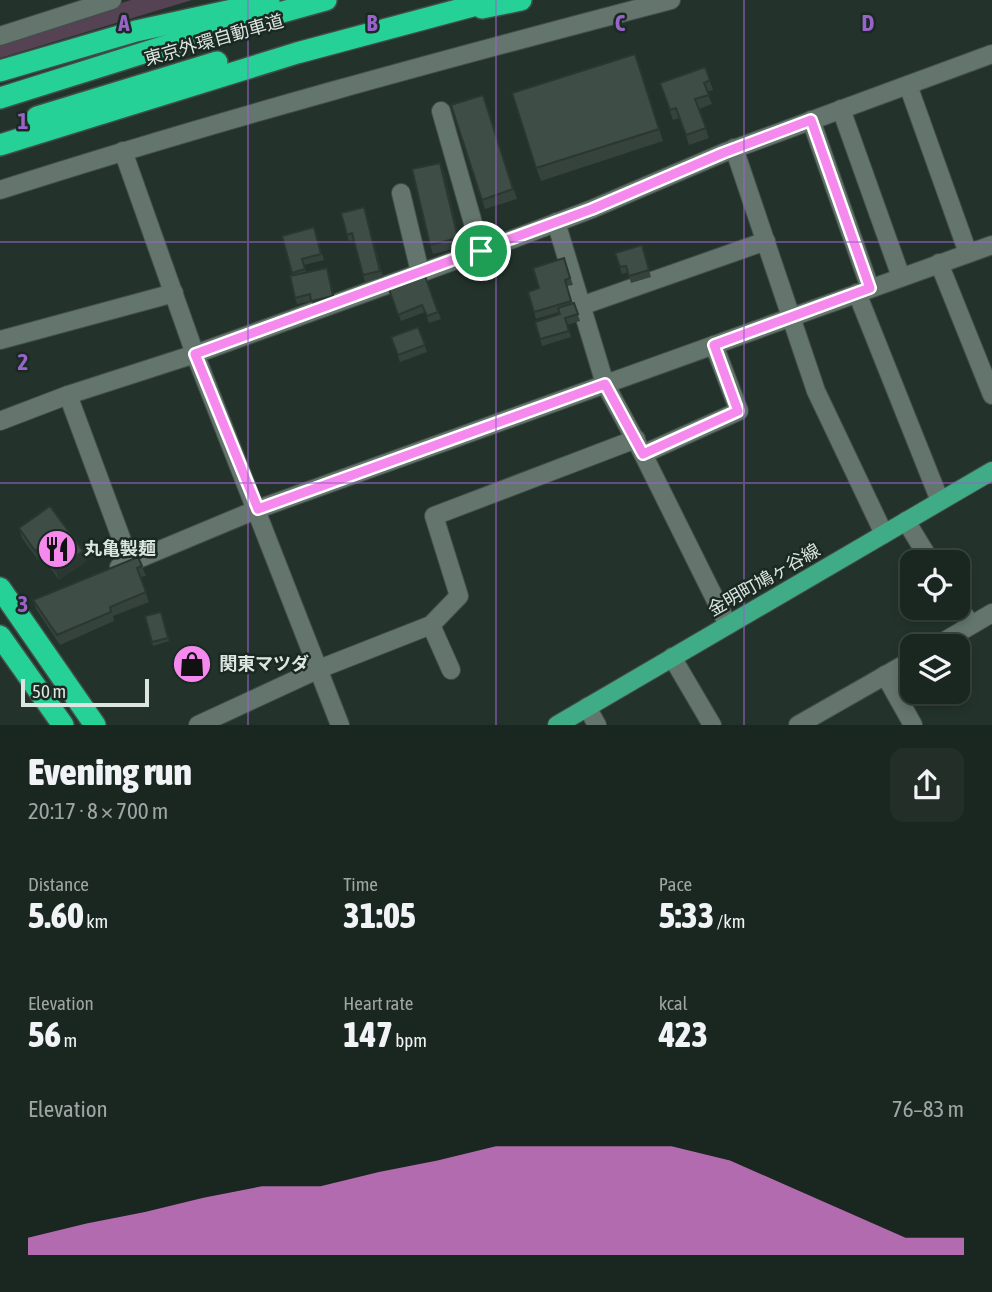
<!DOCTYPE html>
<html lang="en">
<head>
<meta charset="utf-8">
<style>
	body { margin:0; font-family:"Asap Condensed","Noto Sans JP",sans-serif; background:#232e29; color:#f1f3f6; height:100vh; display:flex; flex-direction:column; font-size:26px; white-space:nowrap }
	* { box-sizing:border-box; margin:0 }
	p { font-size:23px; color:#9fa5a5 }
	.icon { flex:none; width:38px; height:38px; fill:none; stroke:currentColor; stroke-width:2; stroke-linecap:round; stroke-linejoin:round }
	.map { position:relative; height:725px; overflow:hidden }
	.sheet { display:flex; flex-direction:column; background:#1a2620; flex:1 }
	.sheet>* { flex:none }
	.tools { position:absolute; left:900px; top:550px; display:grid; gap:14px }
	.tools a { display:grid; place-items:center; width:70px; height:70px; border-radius:14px; background:#1a2620; box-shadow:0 4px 10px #0003,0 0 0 2px #38433e; font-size:35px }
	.scale { position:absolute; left:21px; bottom:18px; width:128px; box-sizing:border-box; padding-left:7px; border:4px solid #dce5e1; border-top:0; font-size:19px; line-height:24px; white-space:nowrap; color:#dce5e1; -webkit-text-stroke:5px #1a2922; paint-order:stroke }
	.pin { position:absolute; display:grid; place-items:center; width:60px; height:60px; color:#fff; margin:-30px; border:4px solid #fff; border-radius:50%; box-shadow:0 2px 7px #0007 }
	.round { display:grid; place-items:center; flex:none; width:74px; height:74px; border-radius:14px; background:#232e29 }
	.summary { display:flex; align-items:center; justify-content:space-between; height:119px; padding:0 28px }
	h1 { font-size:38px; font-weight:800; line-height:52px }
	.metrics { display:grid; grid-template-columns:repeat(3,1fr); gap:10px; height:119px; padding:7px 28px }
	.metrics div { display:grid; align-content:center }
	.metrics b { font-size:35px; font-weight:800 }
	.metrics small { font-size:19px; font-weight:400 }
	.metrics p { font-size:19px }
	.chart { height:196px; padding:14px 28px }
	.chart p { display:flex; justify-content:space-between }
	.chart svg { width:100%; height:126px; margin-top:7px; fill:#f589ee; opacity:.7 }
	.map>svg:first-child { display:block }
	.green { fill:#554354 }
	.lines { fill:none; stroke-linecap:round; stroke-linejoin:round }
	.minor-casing { stroke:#424f49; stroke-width:20 }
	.major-casing { stroke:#424f49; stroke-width:20 }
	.highway-casing { stroke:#424f49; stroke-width:24 }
	.minor { stroke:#64756d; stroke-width:18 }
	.major { stroke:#3fac87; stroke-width:18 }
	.highway { stroke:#26d198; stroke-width:21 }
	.wall { fill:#35433c }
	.shaded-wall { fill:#2b3731 }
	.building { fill:#3e4e46; stroke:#2b3731; stroke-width:2 }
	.route-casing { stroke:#fff; stroke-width:14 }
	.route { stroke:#f589ee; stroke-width:9 }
	.grid { fill:none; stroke:#9864c9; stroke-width:2; stroke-opacity:0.55 }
	.labels { text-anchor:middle; stroke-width:5; stroke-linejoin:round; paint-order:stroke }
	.street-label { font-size:18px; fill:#dce5e1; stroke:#1a2922 }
	.poi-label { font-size:18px; font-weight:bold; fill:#dce5e1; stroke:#1a2922; text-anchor:start }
	.grid-label { font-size:23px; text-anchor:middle; font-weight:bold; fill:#9864c9; stroke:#1a2922; stroke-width:5; stroke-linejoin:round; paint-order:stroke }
</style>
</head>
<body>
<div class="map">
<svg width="992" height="725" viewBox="0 0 992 725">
	<rect width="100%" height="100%" fill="#23332b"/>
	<path class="green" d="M 131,0 L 192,0 L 0,58 L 0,42 Z"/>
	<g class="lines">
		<g class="minor-casing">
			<g id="minor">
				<path d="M 0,36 L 112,0"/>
				<path d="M 908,85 L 968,253"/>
				<path d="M 841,109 L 901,277"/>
				<path d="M 441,111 L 481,251"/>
				<path d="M 811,120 L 870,288"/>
				<path d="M 734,148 L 816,391 L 884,534"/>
				<path d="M 123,151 L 195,354 L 340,725"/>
				<path d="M 0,190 C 222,119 445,59 671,0"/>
				<path d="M 401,193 L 420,272"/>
				<path d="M 556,222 L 605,384 L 643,454 L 728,625"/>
				<path d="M 939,263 L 992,395"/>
				<path d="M 857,293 L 940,501"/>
				<path d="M 581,306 L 766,241"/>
				<path d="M 0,340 L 174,293"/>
				<path d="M 68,395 L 130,562"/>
				<path d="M 0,421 L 68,395 L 195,354 L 481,251 L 592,209 L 723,153 L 992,54"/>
				<path d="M 643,454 L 739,411 L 714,345"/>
				<path d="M 906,521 L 931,562"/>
				<path d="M 119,567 L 258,509 L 992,245"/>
				<path d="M 957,604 L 971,625"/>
				<path d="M 431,625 L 451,670"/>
				<path d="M 936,646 L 992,613"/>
				<path d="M 672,657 L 712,725"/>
				<path d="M 885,675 L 913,725"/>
				<path d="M 587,707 L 597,725"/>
				<path d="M 198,725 L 319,669 L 431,625 L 459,596 L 434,516 L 636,439"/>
				<path d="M 798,725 L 912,660"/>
			</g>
		</g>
		<g class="major-casing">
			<path id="major" d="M 557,725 L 992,471"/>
		</g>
		<g class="highway-casing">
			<g id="highway">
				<path d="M 482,8 L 521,0"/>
				<path d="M 0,71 L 136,31 L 269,2"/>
				<path d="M 0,98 L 210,32 L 326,0"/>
				<path d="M 37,117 L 217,62"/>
				<path d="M 0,145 L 297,53 L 495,0"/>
				<path d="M 0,588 L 95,725"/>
				<path d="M 0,636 L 63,725"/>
			</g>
		</g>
		<use href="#minor" class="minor"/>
		<use href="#major" class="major"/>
		<use href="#highway" class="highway"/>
	</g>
	<g class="wall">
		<path d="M 635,54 L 663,141 L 541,181 L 536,168 Z"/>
		<path d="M 705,67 L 713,90 L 707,92 L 712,104 L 699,109 L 709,138 L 689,145 L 680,118 L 673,120 L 660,83 Z"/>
		<path d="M 483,95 L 517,199 L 485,209 L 451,105 Z"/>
		<path d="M 444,172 L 461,247 L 433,254 L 430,245 Z"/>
		<path d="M 364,207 L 383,277 L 365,282 L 354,240 L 349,241 L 347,235 Z"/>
		<path d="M 314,227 L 324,260 L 304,265 L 306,272 L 327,268 L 336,303 L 314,307 L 311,301 L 297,304 L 295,298 L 293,276 L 282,236 Z"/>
		<path d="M 642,245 L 651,277 L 631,283 L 628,272 L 622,274 L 615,253 Z"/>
		<path d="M 564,258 L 573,285 L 567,286 L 573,304 L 574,303 L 580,321 L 567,325 L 571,337 L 542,346 L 535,322 L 560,314 L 559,312 L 536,319 L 528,292 L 539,288 Z"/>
		<path d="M 425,276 L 441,319 L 429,323 L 425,312 L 401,321 L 389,289 Z"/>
		<path d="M 418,327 L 427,352 L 400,362 L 391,337 Z"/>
		<path d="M 19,528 L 83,551 L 87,561 L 59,580 L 43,557 L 38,560 L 22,538 Z"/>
		<path d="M 138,557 L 146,576 L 140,577 L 149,602 L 113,616 L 114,621 L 60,645 L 36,609 L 33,600 Z"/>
		<path d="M 161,612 L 169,641 L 153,646 L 145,616 Z"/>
	</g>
	<g class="shaded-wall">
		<path d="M 440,163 L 444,172 L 461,247 L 458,238 Z"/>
		<path d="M 39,548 L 43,557 L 38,560 L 35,551 Z"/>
		<path d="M 83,551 L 87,561 L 59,580 L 56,571 Z"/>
	</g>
	<g class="building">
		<path d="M 635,54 L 659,129 L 536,168 L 512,93 Z"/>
		<path d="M 705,67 L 710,80 L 704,83 L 709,95 L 695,99 L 706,128 L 686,135 L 676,108 L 670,110 L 660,83 Z"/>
		<path d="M 483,95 L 513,189 L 482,200 L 451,105 Z"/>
		<path d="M 440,163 L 458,238 L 430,245 L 412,169 Z"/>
		<path d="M 364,207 L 380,271 L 363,275 L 352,233 L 347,235 L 341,213 Z"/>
		<path d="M 314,227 L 321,254 L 302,259 L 305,269 L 292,273 L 282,236 Z"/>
		<path d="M 642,245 L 649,270 L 629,276 L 626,266 L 620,267 L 615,253 Z"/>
		<path d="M 564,258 L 570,278 L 565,280 L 571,301 L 534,312 L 528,292 L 539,288 L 533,268 Z"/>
		<path d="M 327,268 L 333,296 L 311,301 L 310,294 L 295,298 L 290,276 Z"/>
		<path d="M 425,276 L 438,312 L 427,316 L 422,305 L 398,315 L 389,289 Z"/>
		<path d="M 574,303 L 578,314 L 565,318 L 569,331 L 540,339 L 535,322 L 560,314 L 558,308 Z"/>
		<path d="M 418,327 L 425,345 L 398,355 L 391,337 Z"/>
		<path d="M 50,506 L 83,551 L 56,571 L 39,548 L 35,551 L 19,528 Z"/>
		<path d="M 138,557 L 142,566 L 137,568 L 146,592 L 110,607 L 111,612 L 57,635 L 33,600 Z"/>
		<path d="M 161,612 L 168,638 L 152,642 L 145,616 Z"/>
	</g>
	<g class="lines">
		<g class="route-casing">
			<path id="route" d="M 811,120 L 870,288 L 714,345 L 738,411 L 643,454 L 605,384 L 258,509 L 195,354 L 592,209 L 723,153 Z"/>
		</g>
		<use href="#route" class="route"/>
	</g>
	<path class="grid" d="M 248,0 L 248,725M 496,0 L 496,725M 744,0 L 744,725M 0,242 L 992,242M 0,483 L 992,483"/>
	<defs>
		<g id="restaurant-disc" transform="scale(2.0125)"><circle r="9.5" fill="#f589ee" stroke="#1a2922"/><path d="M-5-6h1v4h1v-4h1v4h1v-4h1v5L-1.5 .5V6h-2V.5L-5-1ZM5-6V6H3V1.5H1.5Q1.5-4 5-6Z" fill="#111"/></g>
		<g id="shop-disc" transform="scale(2.0125)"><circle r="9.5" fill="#f589ee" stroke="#1a2922"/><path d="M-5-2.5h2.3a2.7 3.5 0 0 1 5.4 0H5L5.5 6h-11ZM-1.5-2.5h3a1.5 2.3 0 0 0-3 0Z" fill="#111"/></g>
	</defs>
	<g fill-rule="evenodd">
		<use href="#restaurant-disc" x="57" y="549"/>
		<use href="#shop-disc" x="192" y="664"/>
	</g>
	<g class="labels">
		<g class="street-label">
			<text transform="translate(214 40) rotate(-16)" y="6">東京外環自動車道</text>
			<text transform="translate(764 580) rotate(-30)" y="6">金明町鳩ヶ谷線</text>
		</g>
		<g class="poi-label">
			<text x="84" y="555">丸亀製麺</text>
			<text x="219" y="670">関東マツダ</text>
		</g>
	</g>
	<g class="grid-label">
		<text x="124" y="31">A</text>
		<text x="372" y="31">B</text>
		<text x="620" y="31">C</text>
		<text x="868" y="31">D</text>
		<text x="23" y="129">1</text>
		<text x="23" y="370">2</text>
		<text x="23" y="612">3</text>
	</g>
</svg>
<div class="tools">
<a><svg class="icon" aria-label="locate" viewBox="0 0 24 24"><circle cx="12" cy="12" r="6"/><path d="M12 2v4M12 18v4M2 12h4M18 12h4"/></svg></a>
<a><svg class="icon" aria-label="layers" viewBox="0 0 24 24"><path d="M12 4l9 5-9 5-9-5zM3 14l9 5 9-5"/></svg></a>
</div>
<div class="scale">50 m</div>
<div class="pin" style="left:481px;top:251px;background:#1e9e55"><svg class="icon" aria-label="arrive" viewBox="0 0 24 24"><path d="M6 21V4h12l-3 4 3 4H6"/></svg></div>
</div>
<section class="sheet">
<div class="summary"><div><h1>Evening run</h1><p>20:17 · 8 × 700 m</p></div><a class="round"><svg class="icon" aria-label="share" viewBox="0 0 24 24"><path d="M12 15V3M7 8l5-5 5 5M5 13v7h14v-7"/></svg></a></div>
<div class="metrics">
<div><p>Distance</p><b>5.60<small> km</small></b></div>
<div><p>Time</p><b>31:05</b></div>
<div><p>Pace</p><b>5:33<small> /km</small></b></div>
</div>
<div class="metrics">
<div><p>Elevation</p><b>56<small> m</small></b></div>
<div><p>Heart rate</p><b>147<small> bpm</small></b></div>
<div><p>kcal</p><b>423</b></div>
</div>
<div class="chart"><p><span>Elevation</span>76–83 m</p>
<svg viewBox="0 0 160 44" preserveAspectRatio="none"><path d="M0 44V38L10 33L20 29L30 24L40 20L50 20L60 15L70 11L80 6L90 6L100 6L110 6L120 11L130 20L140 29L150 38L160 38V44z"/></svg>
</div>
</section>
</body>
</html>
